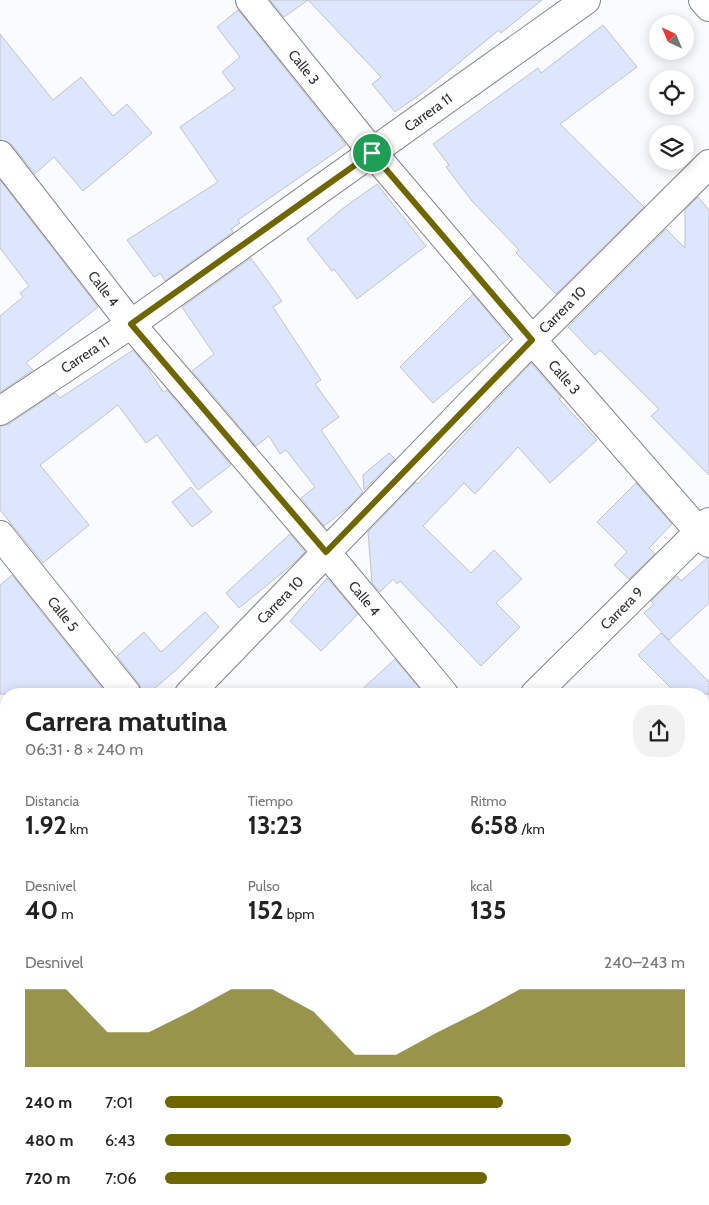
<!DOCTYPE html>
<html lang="es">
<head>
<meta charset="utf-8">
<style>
	body { margin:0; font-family:Cabin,sans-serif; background:#f2f2f2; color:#222; height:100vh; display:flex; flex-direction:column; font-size:19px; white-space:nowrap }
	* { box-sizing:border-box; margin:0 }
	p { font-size:16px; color:#767676 }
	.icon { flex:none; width:28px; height:28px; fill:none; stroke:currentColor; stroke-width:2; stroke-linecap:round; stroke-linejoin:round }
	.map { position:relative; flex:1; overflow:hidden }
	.panel { position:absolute; left:0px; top:688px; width:710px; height:518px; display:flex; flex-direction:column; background:#fff; border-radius:20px 20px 0 0; box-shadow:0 2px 12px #0003 }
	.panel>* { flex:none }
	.needle { width:32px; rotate:316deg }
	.tools { position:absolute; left:649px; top:15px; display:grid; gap:10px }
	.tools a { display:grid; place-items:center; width:45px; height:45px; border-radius:50%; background:#fff; box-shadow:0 2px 12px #0003; font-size:25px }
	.pin { position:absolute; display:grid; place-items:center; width:42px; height:42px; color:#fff; margin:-21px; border:2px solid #fff; border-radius:50%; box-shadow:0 1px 5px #0007 }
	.round { display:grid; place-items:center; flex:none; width:52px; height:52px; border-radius:20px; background:#f2f2f2 }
	.summary { display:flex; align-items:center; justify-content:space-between; height:85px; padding:0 25px }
	h1 { font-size:28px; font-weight:700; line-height:38px }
	.figures { display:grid; grid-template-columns:repeat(3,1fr); gap:8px; height:85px; padding:5px 25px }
	.figures div { display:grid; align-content:center }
	.figures b { font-size:25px; font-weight:700 }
	.figures small { font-size:14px; font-weight:400 }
	.figures p { font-size:14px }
	.chart { height:140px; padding:10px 25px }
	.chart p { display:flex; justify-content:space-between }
	.chart svg { width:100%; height:90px; margin-top:5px; fill:#6e6700; opacity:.7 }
	ul { padding:0 25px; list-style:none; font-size:16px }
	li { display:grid; grid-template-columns:80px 60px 1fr; align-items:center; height:38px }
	li i { height:12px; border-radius:6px; background:#6e6700 }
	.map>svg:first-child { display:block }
	.building { fill:#dee6fe; stroke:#c1c3c8 }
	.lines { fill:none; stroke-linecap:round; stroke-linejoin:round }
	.minor-casing { stroke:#828489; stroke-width:30 }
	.minor { stroke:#fff; stroke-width:28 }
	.route-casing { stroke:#fff; stroke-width:10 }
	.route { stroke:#6e6700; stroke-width:6 }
	.labels { text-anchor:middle; stroke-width:4; stroke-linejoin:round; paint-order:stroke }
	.street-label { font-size:14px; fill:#2d2e30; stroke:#fff }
</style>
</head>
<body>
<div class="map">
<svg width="709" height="1205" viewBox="0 0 709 1205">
	<rect width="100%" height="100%" fill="#fafbfe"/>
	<g class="building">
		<path d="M 270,0 L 308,0 L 284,17 Z"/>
		<path d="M 308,0 L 542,0 L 501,33 L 499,30 L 422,93 L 395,112 L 372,84 L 381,77 Z"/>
		<path d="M 238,10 L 346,145 L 238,220 L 240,223 L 231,229 L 233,232 L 165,281 L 160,273 L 154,277 L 127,240 L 218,182 L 180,127 L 235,89 L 222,72 L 240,57 L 217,27 Z"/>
		<path d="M 603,25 L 637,67 L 560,124 L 644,207 L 556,294 L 516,253 L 519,250 L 472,201 L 446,167 L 449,165 L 433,144 L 538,68 L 541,73 Z"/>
		<path d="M 0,34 L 53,100 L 81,77 L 113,116 L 127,104 L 152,133 L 83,191 L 54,157 L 35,174 L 12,145 L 6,141 L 0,140 Z"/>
		<path d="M 0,180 L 98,307 L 26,363 L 33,370 L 0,392 L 0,316 L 23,297 L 20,293 L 29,286 L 0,248 Z"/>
		<path d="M 377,184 L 426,246 L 357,299 L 334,269 L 332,271 L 307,239 L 342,209 Z"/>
		<path d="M 698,197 L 709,210 L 709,475 L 651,416 L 659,409 L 600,350 L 595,355 L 568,327 L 666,229 L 685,248 L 685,210 Z"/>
		<path d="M 251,258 L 282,301 L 273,307 L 321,380 L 315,384 L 339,417 L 321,430 L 363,492 L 351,505 L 324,526 L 301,498 L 315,487 L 286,450 L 280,454 L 269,436 L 256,446 L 192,371 L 214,354 L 182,307 Z"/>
		<path d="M 473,294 L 509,338 L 433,403 L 400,367 Z"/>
		<path d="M 133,350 L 147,367 L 163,392 L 167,390 L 231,465 L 198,490 L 157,435 L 146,443 L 118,405 L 40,465 L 89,525 L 43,563 L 0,510 L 0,426 L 9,424 L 55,393 L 60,398 Z"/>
		<path d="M 531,363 L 561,397 L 559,399 L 597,440 L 550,483 L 518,447 L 475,494 L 464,483 L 423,526 L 471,573 L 494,550 L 522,579 L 496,603 L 520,627 L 481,666 L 400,581 L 397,584 L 393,579 L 380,592 L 372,583 L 368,532 L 416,482 L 418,484 Z"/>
		<path d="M 389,453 L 395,459 L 364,490 L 363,475 Z"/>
		<path d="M 636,483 L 672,524 L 649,548 L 655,554 L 629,579 L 614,565 L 627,552 L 597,522 Z"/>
		<path d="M 191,487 L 212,512 L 192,527 L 172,502 Z"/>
		<path d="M 290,534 L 305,552 L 293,564 L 239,608 L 226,593 Z"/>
		<path d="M 707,558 L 709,558 L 709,603 L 669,640 L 644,613 L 654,604 L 651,601 L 677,576 L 681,581 Z"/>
		<path d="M 12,575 L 107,694 L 0,694 L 0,585 Z"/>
		<path d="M 327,578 L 358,614 L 321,651 L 290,621 Z"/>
		<path d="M 205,612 L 219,627 L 176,670 L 148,694 L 142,694 L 139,684 L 117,656 L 144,632 L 161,652 Z"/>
		<path d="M 661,633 L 709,682 L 709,694 L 677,694 L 638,655 Z"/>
		<path d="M 395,659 L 419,688 L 413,694 L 357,694 Z"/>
	</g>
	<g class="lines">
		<g class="minor-casing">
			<g id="minor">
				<path id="s1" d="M 250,0 L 373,153 L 532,340 L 709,543"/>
				<path d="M 703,0 L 709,7"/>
				<path id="s2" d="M 0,155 L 131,324 L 326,552 L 444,694"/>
				<path id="s3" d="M 0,411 L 131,324 L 586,0"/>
				<path id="s4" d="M 0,535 L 127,694"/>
				<path id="s5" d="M 189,694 L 532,340 L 709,164"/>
				<path id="s6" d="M 535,694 L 709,522"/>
				<path d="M 0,892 L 6,885"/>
				<path d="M 704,892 L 709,887"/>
				<path d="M 0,973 L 6,981"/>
				<path d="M 704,1010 L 709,1016"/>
				<path d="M 193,1199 L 199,1205"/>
				<path d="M 564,1199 L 569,1205"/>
				<path d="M 46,1205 L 52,1199"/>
				<path d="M 393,1205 L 399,1199"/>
			</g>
		</g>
		<use href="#minor" class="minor"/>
	</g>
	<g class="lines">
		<g class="route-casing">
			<path id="route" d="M 372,153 L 532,340 L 326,552 L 131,324 Z"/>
		</g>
		<use href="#route" class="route"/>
	</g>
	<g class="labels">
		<g class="street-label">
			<text dy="5" stroke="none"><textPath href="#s1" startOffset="86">Calle 3</textPath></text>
			<text dy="5" stroke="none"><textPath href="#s3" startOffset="522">Carrera 11</textPath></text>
			<text dy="5" stroke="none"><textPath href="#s2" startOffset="169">Calle 4</textPath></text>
			<text dy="5" stroke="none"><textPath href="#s5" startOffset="536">Carrera 10</textPath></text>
			<text dy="5" stroke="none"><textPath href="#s3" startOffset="102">Carrera 11</textPath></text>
			<text dy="5" stroke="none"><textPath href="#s1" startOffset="491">Calle 3</textPath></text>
			<text dy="5" stroke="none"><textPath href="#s2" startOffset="574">Calle 4</textPath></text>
			<text dy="5" stroke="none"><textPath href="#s5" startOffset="131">Carrera 10</textPath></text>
			<text dy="5" stroke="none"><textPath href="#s6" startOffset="122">Carrera 9</textPath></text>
			<text dy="5" stroke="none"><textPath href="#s4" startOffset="101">Calle 5</textPath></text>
		</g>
	</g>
</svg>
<div class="tools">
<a><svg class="needle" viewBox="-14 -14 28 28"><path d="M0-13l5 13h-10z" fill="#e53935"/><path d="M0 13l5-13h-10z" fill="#767676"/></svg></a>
<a><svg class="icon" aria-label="locate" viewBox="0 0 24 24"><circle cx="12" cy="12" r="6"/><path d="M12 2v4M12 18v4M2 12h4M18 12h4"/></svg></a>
<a><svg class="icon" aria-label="layers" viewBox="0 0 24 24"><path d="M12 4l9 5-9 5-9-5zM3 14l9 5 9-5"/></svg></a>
</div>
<div class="pin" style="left:372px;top:153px;background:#1e9e55"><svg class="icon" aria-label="arrive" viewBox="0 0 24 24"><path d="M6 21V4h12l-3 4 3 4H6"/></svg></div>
<section class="panel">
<div class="summary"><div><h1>Carrera matutina</h1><p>06:31 · 8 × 240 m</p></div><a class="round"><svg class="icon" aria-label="share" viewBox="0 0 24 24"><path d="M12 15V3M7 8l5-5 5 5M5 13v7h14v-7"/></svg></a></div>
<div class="figures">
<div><p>Distancia</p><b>1.92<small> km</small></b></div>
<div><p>Tiempo</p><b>13:23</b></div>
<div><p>Ritmo</p><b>6:58<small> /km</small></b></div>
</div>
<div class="figures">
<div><p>Desnivel</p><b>40<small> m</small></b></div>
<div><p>Pulso</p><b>152<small> bpm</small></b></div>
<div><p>kcal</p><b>135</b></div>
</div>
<div class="chart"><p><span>Desnivel</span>240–243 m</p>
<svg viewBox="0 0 160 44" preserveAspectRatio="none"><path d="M0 44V6L10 6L20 27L30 27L40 17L50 6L60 6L70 17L80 38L90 38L100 27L110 17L120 6L130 6L140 6L150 6L160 6V44z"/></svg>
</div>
<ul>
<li><b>240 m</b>7:01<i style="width:65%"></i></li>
<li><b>480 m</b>6:43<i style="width:78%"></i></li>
<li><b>720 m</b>7:06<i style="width:62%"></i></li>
</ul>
</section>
</div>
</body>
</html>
